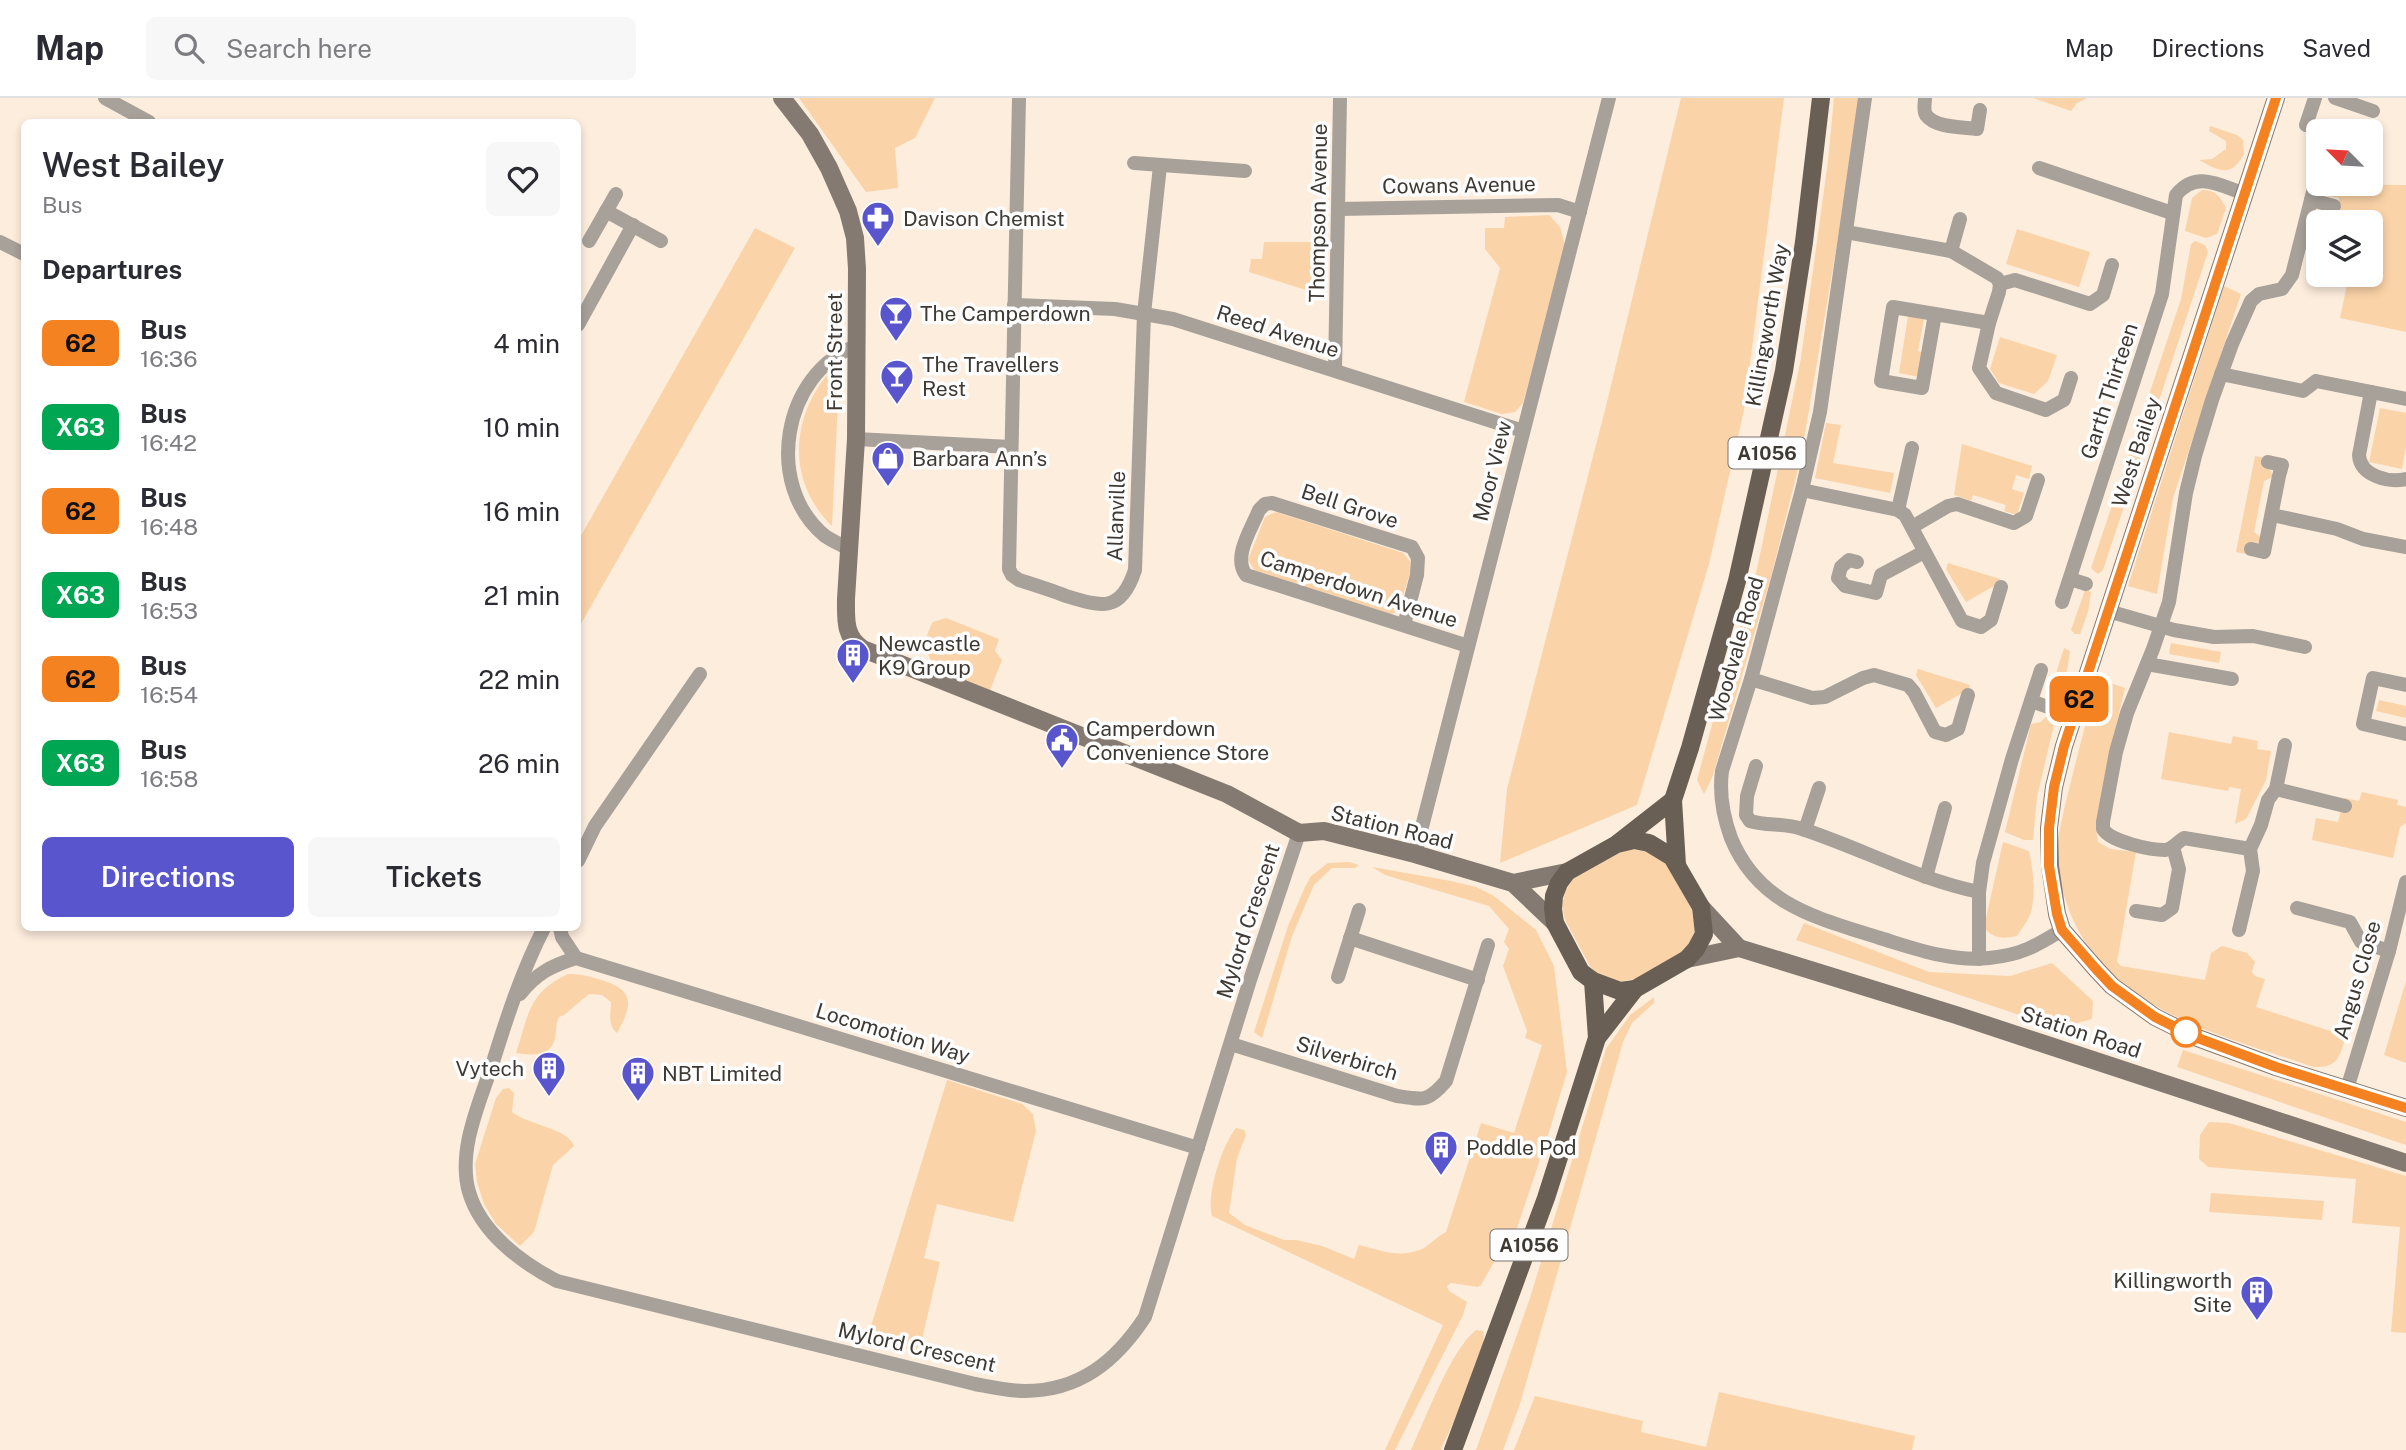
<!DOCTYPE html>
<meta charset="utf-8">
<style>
:root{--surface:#fff;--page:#f7f7f7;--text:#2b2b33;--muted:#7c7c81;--line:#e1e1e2;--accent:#5955cd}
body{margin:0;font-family:"Public Sans",sans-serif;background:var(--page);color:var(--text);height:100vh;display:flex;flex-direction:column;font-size:26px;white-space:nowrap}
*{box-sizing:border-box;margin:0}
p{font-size:23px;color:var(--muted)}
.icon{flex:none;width:38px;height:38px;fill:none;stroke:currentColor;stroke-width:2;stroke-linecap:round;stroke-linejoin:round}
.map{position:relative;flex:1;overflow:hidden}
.sheet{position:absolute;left:21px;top:21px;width:560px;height:812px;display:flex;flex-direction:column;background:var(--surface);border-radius:10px;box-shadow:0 4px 10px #0003}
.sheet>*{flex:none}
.badge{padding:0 14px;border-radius:10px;font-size:24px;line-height:46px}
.needle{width:46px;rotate:294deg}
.buttons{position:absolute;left:2306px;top:21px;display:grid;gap:14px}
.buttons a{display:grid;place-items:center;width:77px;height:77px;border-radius:10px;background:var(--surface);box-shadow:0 4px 10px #0003;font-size:35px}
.map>.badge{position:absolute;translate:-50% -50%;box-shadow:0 0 0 4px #fff}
h2{padding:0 21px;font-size:26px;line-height:63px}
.round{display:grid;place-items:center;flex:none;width:74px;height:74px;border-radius:10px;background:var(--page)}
.overview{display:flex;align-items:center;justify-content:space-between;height:119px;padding:0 21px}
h1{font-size:33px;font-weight:600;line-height:52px}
.cta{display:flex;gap:14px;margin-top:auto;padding:14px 21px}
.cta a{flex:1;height:80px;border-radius:10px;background:var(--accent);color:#fff;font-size:28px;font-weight:600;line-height:80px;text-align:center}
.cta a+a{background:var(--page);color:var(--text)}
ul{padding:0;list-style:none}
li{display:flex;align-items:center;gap:21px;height:84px;padding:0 21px}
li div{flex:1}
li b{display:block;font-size:26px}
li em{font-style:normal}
li .badge{min-width:77px;font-weight:700;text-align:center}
header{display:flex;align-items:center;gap:42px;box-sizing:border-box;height:98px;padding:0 35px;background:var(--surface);border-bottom:2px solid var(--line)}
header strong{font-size:33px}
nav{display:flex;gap:38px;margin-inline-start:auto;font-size:24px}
.search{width:490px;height:63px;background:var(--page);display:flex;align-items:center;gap:18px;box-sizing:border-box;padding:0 24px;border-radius:10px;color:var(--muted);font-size:26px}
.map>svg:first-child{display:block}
.green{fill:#fbd3a8}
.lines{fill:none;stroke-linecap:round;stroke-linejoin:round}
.street{stroke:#a7a19a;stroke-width:14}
.secondary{stroke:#847a71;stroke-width:18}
.primary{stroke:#6a5f54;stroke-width:18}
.line-casing{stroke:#fff;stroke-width:16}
.line{stroke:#f58220;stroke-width:10}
.stop-dot{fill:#fff;stroke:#f58220;stroke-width:3.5}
.labels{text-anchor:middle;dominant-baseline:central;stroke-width:7;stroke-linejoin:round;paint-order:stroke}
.shield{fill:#fdfdfd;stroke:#787470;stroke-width:2}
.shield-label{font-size:19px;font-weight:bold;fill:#3f3933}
.street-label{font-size:21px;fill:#3f3933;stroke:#fdfdfd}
.poi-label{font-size:21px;fill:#3f3933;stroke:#fdfdfd;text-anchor:start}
</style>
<header>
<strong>Map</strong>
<div class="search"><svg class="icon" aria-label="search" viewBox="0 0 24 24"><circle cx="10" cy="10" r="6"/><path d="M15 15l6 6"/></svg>Search here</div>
<nav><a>Map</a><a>Directions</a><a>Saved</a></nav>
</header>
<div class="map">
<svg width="2406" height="1352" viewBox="0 0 2406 1352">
<rect width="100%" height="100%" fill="#fdeddd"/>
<g class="green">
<path d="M799 0H935L915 40 895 50 898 90 866 94Z"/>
<path d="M1681 0H1784L1744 312 1709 466 1637 707 1500 765 1507 691 1605 312Z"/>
<path d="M1834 0H1859L1836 152 1801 359 1771 479 1712 680 1704 696 1697 682 1726 575 1757 471 1801 260 1828 63Z"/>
<path d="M2033 0H2087L2077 5 2071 13Z"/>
<path d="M2210 28 2237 37 2243 42 2244 56C2231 80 2219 73 2199 62L2212 61 2226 51V43L2209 33Z"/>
<path d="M2322 86 2406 87V234L2340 220 2349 177H2371V124H2351L2335 121 2339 100 2326 97 2321 92Z"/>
<path d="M2202 92C2216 92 2220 99 2226 110L2217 136 2206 140 2185 133 2192 100Z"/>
<path d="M1549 117 1560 129 1565 147 1523 305 1515 314 1502 316 1464 304 1500 170 1485 151V130H1504L1505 119Z"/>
<path d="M755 130 795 150 578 531V443Z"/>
<path d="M2017 131 2090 154 2079 189 2006 166Z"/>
<path d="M2195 143 2205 147 2208 154 2103 472 2098 476 2091 470 2181 201 2191 146Z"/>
<path d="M1264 144H1327L1326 173H1312V194L1249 174 1251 161H1262Z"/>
<path d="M2224 188 2241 196 2173 400 2157 496 2128 488Z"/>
<path d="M1908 218 1924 221 1918 253 1924 255 1919 279 1899 275Z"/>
<path d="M2000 239 2057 257 2048 283 2034 296 1999 285 1990 271Z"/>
<path d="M840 263 832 428C782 379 792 308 840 263Z"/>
<path d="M2380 310 2406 315V349L2402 371 2369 364Z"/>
<path d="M1826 325 1841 327 1833 365 1894 375 1890 395 1815 380Z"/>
<path d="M1962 346 2032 368 2029 381 2016 377 2012 391 2024 395 2017 417 2004 413 2006 407 1973 397 1971 403 1954 397Z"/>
<path d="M2255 358 2265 360 2273 379 2264 383 2254 434 2262 440 2256 447H2248L2246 456 2236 454Z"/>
<path d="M1276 414 1403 455 1410 463 1411 472 1398 514 1388 517 1255 473 1248 462 1265 419Z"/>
<path d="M1948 465 2000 481 1999 485 1966 504 1946 471Z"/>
<path d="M2085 492 2091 494 2088 514 2080 536H2075L2071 532Z"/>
<path d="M946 520 999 541 995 553 1002 562 990 592C958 579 907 569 933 524Z"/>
<path d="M2171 545 2221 554 2219 565 2169 556Z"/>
<path d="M2064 550 2070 553 2068 567 2037 699 2033 742H2024L2005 734 2031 626 2041 624 2052 612 2051 591Z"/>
<path d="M1918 571 1970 587 1969 591 1936 610 1916 577Z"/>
<path d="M2105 583 2125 590 2111 649 2096 731 2098 744 2110 751 2136 754 2117 864 2121 868 2205 882 2211 855 2222 848 2247 855 2255 864 2252 874 2255 878 2265 881 2256 909 2346 938C2339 959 2339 970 2313 969 2222 937 2104 912 2068 809 2062 793 2056 774 2057 757 2058 732 2065 708 2071 683 2078 654 2086 625 2094 595Z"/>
<path d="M2379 602 2406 608V620L2376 613Z"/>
<path d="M2169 634 2231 646 2233 638 2258 643 2257 651 2271 653 2266 682 2246 721 2235 726 2241 691 2229 689 2228 693 2161 681Z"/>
<path d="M2362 694 2398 702 2397 707 2406 709V725L2400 729 2393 760 2312 742 2316 720 2338 724 2344 700 2359 703Z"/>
<path d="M2003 744 2029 753C2033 771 2037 802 2029 819 2026 825 2021 832 2017 838 2004 841 1992 841 1984 829Z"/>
<path d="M1630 751 1651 754 1667 766 1692 812 1695 833 1687 852 1636 881 1616 884 1597 876 1590 868 1565 822 1562 806 1566 792 1573 781 1621 754Z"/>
<path d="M1349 764 1359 767 1355 770H1332L1314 787 1292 838 1262 940 1254 934 1288 828 1305 789 1311 778 1328 765Z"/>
<path d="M1372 769 1451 783 1476 789 1494 798 1536 832 1554 868 1567 974 1546 1044 1513 1142 1503 1148 1481 1187 1478 1189 1451 1185 1447 1188 1449 1193 1467 1204 1463 1217 1395 1352H1385L1443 1227 1212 1118C1206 1097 1222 1047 1236 1030L1244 1032 1246 1037 1237 1060 1229 1115 1245 1127 1284 1142H1296L1322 1148 1354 1161 1359 1147C1384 1153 1399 1161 1424 1150 1431 1146 1436 1139 1446 1134L1481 1025 1514 1035 1542 947 1525 940 1527 933 1503 868 1509 851 1504 844 1509 831 1489 808 1385 777Z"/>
<path d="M1804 825 1929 874 2010 878 2052 865 2093 903 2092 921 2058 930 1796 842Z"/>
<path d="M568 876C580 876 589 878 601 882 635 892 633 906 617 935 607 927 611 915 611 904L602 897 589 896 564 917 559 919C554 928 558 937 553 946 547 959 528 957 516 955 529 916 528 895 568 876Z"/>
<path d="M2406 883V965L2384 957Z"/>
<path d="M1654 899V905L1632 925 1623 944 1520 1306 1503 1352H1476L1530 1200 1606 951 1630 917Z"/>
<path d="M2183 952 2406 1024V1047L2177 969Z"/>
<path d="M947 982 1022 1006 1033 1016 1036 1033 1013 1124 937 1106 924 1160 940 1164 919 1254 867 1241Z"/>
<path d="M509 990 514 995 512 1014C528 1027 568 1030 574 1048L553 1067 534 1134 520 1148 496 1126 484 1106 477 1084 475 1066 496 1000 503 991Z"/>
<path d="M2209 1024 2229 1025 2406 1078V1235L2391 1234 2400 1129 2352 1125 2356 1081 2208 1069 2199 1061 2200 1037Z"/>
<path d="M2211 1095 2324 1103 2322 1122 2209 1114Z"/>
<path d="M1476 1232 1483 1233C1490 1250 1450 1331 1441 1352H1411C1426 1320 1450 1253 1476 1232Z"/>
<path d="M1719 1294 1915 1338 1912 1352H1514L1535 1298 1643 1323 1641 1334 1706 1349Z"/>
</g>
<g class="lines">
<g class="street">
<path d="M105 0 149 24"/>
<path d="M1019 0 1009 471 1012 477 1019 482C1035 487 1051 492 1066 498 1102 509 1121 515 1135 472L1144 216 1160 68"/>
<path d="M1865 0 1820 314 1802 392 1751 581 1722 673C1719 696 1723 718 1731 740 1759 808 1818 820 1880 840 1916 851 1951 864 1989 860 2021 857 2036 848 2062 832"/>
<path d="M1925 0C1925 6 1923 12 1926 17 1935 30 1963 29 1977 31L1980 12"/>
<path d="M2335 0 2373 13"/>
<path d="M2306 27 2315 0"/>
<path d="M1134 65 1245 73"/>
<path d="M2039 70 2172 115"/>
<path d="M2311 102 2334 108"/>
<path d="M1339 111 1558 107 1580 114"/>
<path d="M606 113 661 143"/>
<path d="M1846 134 1951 153 1997 180 2000 186 1999 194 1989 225 1979 270 1996 295 2046 312 2064 302 2071 280"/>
<path d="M589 143 616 96"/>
<path d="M0 144 24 156"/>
<path d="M1951 153 1960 121"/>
<path d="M2000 186 2015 182 2090 206 2103 197 2112 167"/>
<path d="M1014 207 1115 211 1173 221 1523 333"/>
<path d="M1935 216 1893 209 1881 283 1922 290 1935 216 1989 225"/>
<path d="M578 227 633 127"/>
<path d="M1335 273 1340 0"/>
<path d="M2221 276 2303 293 2316 283 2406 301"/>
<path d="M2371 294 2359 357C2360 378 2389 385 2406 381"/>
<path d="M856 341 1010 349"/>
<path d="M1802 392 1898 412 1905 417 1962 523 1981 529 1991 522 2001 489"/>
<path d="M1898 412 1912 350"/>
<path d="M2272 417 2337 431 2363 441 2406 449"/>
<path d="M1912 429 1948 408 1957 406 2014 425 2026 418 2038 382"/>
<path d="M849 451C842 447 832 443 825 438 763 387 783 275 856 248"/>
<path d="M2251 451 2264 454 2279 378 2282 367 2268 364"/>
<path d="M1857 464 1849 462 1841 469 1838 480 1845 488 1876 495 1881 477 1924 454"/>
<path d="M2070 481 2086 486"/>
<path d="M2062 504 2162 196 2176 97C2196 72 2219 87 2245 96"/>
<path d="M2108 513 2174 532 2214 539 2253 538 2305 549"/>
<path d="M1404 527 1417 477 1418 460 1412 449 1272 405 1265 406 1259 412C1252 430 1232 459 1246 477L1468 548"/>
<path d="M2147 566 2232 581"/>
<path d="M1751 581 1812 600 1825 599 1863 580 1874 577 1908 587 1914 594 1935 634 1946 637 1958 631 1968 597"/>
<path d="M2406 587 2373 580 2363 626 2406 636"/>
<path d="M2031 603 2048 609"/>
<path d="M1756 668 1747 698 1746 717 1750 723C1766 728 1783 725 1799 730 1859 749 1916 781 1979 794"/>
<path d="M2276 691 2345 708"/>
<path d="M1805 732 1819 690"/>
<path d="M2250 751 2184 740C2177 744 2173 751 2165 752 2151 752 2111 744 2103 731V724L2116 654 2127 615 2153 551 2169 504 2186 395 2195 358 2212 302 2232 246 2251 203 2259 196 2282 191 2292 177 2314 90"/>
<path d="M1415 756 1609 0"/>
<path d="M578 763 595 728 700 576"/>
<path d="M1926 779 1945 710"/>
<path d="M2297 810 2350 824 2361 844 2389 853"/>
<path d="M2136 813 2162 817 2172 810 2179 771 2173 749"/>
<path d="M544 830C522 873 507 919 493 964 480 1004 457 1052 469 1094 481 1135 522 1165 557 1183L975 1286C991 1289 1008 1293 1024 1293 1080 1293 1116 1263 1145 1219L1250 882 1299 735"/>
<path d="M560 830 562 839 576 860"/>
<path d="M2239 832 2253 773 2250 751 2261 727 2268 702 2276 691 2285 647"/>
<path d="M1350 840 1478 882"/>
<path d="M1979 861V794L1983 765 2012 661 2041 572"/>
<path d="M1338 879 1359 812"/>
<path d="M520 896C537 875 551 868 576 860L1198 1050"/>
<path d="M1231 946 1397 998C1424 1002 1428 1004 1446 983L1488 847"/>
<path d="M2347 991 2389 853 2406 784"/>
</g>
<g class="secondary">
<path d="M782 0 810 36 829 70 848 113 855 140 857 171 856 341 846 501C846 521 844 539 863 551L1227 696 1299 735 1324 733 1415 756 1513 785 1555 825"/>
<path d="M2276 0 2064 648 2054 689 2049 730 2050 768 2057 816 2062 832 2096 871 2112 888 2155 919 2195 939 2276 969 2406 1010"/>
<path d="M1513 785 1567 774"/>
<path d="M1701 809 1739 850 1956 917 2406 1065"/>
<path d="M1687 861 1739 850"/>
</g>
<g class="primary">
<path d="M1634 742 1649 745 1672 759 1701 809 1704 836 1696 851 1687 861 1635 891 1620 893 1593 883 1581 874 1555 825 1553 811 1554 798 1559 785 1567 774 1617 746Z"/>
<path d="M1618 745 1673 702"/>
<path d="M1677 767 1673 702 1690 650 1737 483 1784 273 1804 144 1821 0"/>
<path d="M1593 883 1597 940"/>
<path d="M1453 1352 1546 1100 1597 940 1635 891"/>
</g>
</g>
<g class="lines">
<defs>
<path id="line" d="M2276 0 2064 648 2054 689 2049 730V768L2057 816 2062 832 2096 871 2112 888 2155 919 2195 939 2276 969 2406 1010"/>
</defs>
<use href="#line" class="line-casing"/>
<use href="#line" class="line"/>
</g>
<defs>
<symbol id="pharmacy-pin" viewBox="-11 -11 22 30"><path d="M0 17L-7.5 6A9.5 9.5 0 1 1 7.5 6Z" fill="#5955cd" stroke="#fdfdfd"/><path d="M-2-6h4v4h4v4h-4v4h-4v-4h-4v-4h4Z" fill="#fff"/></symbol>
<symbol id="bar-pin" viewBox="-11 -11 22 30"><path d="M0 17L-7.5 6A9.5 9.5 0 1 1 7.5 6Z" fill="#5955cd" stroke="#fdfdfd"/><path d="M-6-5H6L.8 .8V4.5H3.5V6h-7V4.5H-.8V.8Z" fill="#fff"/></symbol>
<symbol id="shop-pin" viewBox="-11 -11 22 30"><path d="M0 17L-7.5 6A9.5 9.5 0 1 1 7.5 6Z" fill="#5955cd" stroke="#fdfdfd"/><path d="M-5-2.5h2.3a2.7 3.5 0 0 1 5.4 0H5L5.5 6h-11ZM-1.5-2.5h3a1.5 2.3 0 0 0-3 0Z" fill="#fff"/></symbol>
<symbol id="building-pin" viewBox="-11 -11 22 30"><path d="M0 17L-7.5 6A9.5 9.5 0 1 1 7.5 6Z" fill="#5955cd" stroke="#fdfdfd"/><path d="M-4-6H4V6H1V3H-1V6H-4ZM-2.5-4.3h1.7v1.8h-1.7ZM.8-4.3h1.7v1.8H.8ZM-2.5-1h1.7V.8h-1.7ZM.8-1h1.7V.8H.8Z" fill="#fff"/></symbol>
<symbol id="civic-pin" viewBox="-11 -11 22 30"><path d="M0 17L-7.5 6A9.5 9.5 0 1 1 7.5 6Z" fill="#5955cd" stroke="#fdfdfd"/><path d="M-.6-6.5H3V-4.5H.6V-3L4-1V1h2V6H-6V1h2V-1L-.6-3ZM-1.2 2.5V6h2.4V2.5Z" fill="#fff"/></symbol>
</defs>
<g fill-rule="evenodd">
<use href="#pharmacy-pin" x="859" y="101" width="38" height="52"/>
<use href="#bar-pin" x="877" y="196" width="38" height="52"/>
<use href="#bar-pin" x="878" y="259" width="38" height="52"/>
<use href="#shop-pin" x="869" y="341" width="38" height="52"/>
<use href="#building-pin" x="834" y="538" width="38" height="52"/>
<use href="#civic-pin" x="1043" y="623" width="38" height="52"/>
<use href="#building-pin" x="530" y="951" width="38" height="52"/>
<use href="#building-pin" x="619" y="956" width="38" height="52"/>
<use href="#building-pin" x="1422" y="1030" width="38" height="52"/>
<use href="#building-pin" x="2238" y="1175" width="38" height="52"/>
</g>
<circle class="stop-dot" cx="2186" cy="934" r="14"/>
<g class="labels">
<g class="shield">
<rect x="1728.5" y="339.5" width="77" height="31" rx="5"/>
<rect x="1490.5" y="1131.5" width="77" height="31" rx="5"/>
</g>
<g class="shield-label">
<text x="1767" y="355">A1056</text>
<text x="1529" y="1147">A1056</text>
</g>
<g class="street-label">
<text transform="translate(1459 87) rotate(-1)">Cowans Avenue</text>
<text transform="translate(1318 115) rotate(-89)">Thompson Avenue</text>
<text transform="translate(1767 227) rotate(-80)">Killingworth Way</text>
<text transform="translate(1278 233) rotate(18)">Reed Avenue</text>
<text transform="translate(834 254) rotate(-90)">Front Street</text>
<text transform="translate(2109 293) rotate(-72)">Garth Thirteen</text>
<text transform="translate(2136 354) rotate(-72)">West Bailey</text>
<text transform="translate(1492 373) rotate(-76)">Moor View</text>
<text transform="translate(1350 408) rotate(18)">Bell Grove</text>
<text transform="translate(1116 418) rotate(-88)">Allanville</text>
<text transform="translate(1359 491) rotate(18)">Camperdown Avenue</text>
<text transform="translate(1736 551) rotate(-74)">Woodvale Road</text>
<text transform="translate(1392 729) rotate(14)">Station Road</text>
<text transform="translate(1248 823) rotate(-72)">Mylord Crescent</text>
<text transform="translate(2357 882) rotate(-74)">Angus Close</text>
<text transform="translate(2081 934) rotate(18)">Station Road</text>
<text transform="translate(893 935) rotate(17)">Locomotion Way</text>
<text transform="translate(1347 960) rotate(17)">Silverbirch</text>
<text transform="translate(917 1249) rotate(13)">Mylord Crescent</text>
</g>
<g class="poi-label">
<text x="903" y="120">Davison Chemist</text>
<text x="920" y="215">The Camperdown</text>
<text x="922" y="266">The Travellers<tspan x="922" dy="24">Rest</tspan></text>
<text x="912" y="360">Barbara Ann’s</text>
<text x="878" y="545">Newcastle<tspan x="878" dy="24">K9 Group</tspan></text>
<text x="1086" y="630">Camperdown<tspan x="1086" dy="24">Convenience Store</tspan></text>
<text x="524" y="970" text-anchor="end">Vytech</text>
<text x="662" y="975">NBT Limited</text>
<text x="1466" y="1049">Poddle Pod</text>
<text x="2232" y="1182" text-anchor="end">Killingworth<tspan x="2232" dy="24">Site</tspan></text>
</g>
</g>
</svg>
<div class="buttons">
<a><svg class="needle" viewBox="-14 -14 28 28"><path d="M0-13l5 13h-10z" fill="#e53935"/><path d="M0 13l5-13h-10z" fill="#7c7c81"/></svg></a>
<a><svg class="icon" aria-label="layers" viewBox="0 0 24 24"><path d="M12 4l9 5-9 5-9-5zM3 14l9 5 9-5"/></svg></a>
</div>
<b class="badge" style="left:2079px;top:601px;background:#f58220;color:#111">62</b>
<section class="sheet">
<div class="overview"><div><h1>West Bailey</h1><p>Bus</p></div><a class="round"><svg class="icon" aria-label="heart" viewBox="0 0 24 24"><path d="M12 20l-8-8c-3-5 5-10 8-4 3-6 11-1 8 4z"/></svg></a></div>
<h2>Departures</h2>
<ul>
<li><span class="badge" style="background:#f58220;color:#111">62</span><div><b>Bus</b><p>16:36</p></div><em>4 min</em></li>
<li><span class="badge" style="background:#00a651;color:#fff">X63</span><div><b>Bus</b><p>16:42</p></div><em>10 min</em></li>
<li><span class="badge" style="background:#f58220;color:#111">62</span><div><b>Bus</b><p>16:48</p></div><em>16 min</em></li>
<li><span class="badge" style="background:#00a651;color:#fff">X63</span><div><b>Bus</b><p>16:53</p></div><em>21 min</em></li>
<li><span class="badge" style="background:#f58220;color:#111">62</span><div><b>Bus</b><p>16:54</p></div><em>22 min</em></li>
<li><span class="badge" style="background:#00a651;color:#fff">X63</span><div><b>Bus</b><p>16:58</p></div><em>26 min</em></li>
</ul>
<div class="cta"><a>Directions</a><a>Tickets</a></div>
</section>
</div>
